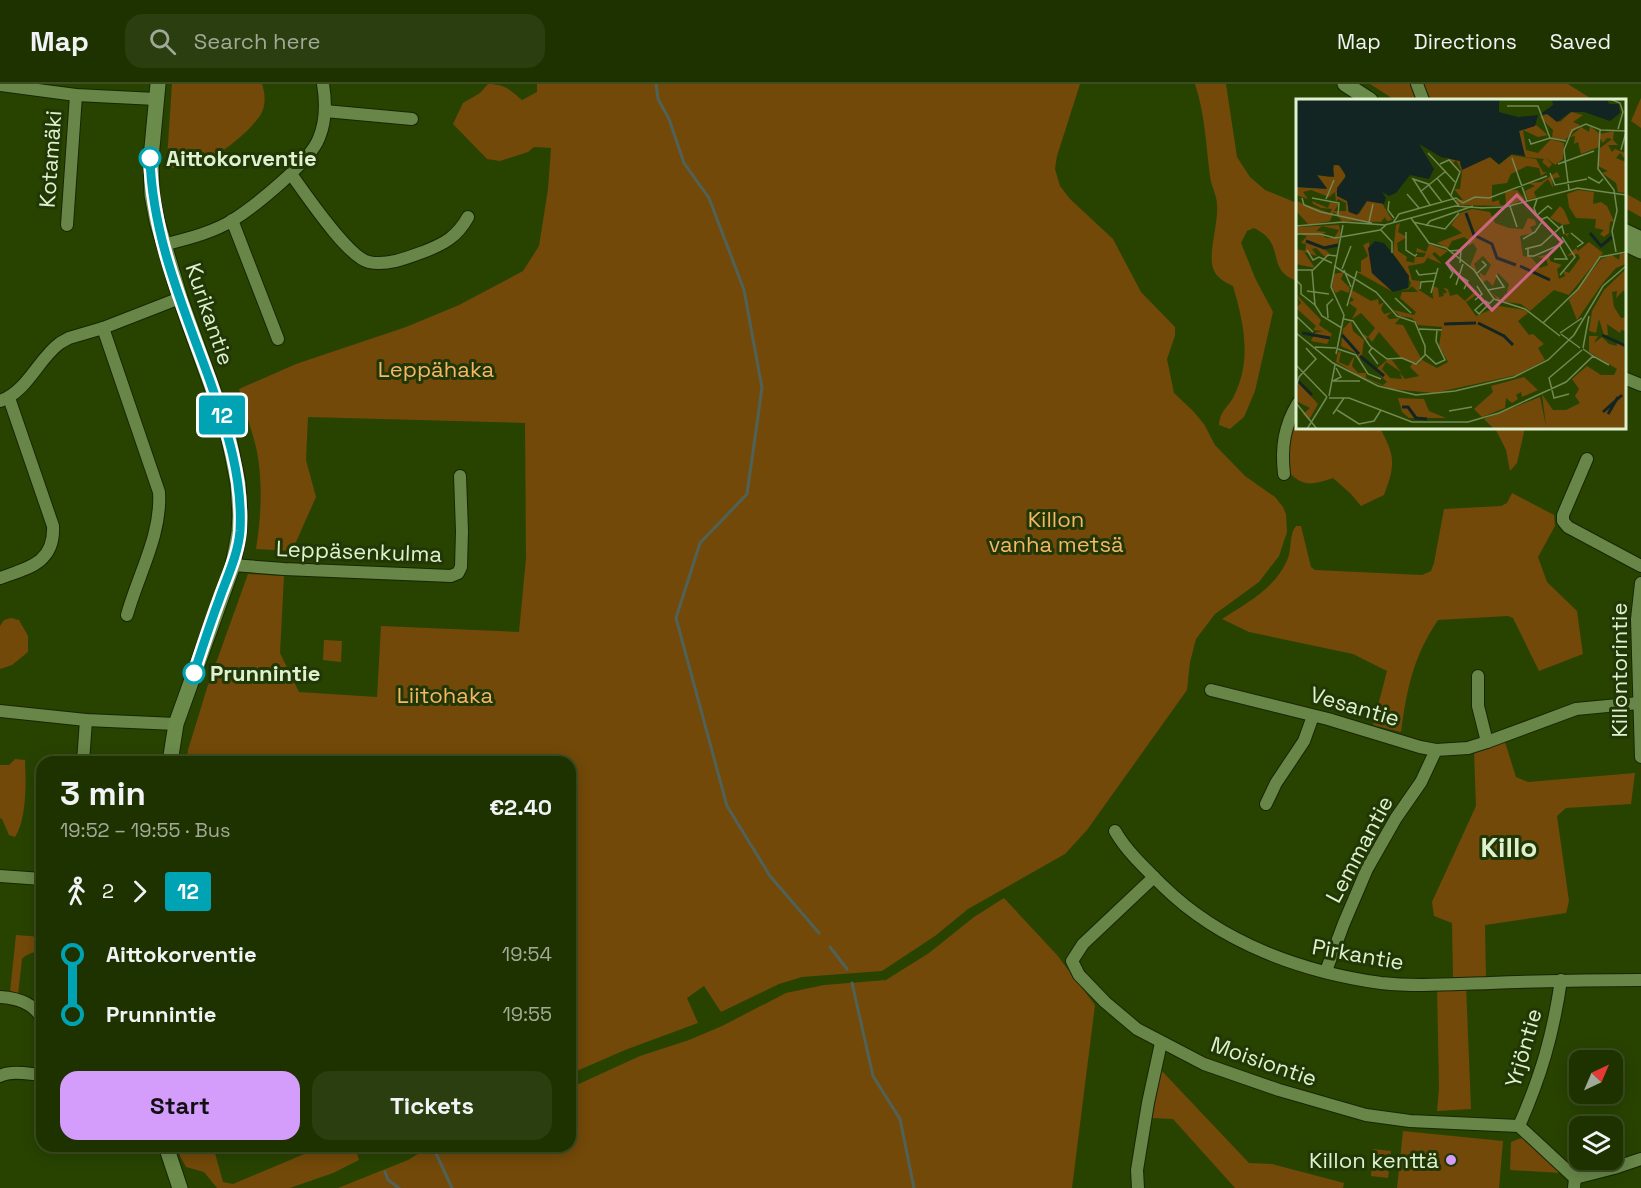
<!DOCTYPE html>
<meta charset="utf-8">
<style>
:root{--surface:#1e3200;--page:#2b3e0f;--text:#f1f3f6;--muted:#a1aa99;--line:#3c4d22;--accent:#d49cfb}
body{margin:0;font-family:"Space Grotesk",sans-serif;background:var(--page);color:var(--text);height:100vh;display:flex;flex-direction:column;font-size:22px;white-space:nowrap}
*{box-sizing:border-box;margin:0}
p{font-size:20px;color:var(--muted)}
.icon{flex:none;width:33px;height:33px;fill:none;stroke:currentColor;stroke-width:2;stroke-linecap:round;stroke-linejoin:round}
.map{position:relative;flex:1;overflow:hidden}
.panel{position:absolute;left:36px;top:672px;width:540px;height:396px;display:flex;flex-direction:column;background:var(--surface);border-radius:18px;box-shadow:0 3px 15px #0003,0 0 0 2px var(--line)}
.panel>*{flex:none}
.badge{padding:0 12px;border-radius:4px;font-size:21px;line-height:39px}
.needle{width:39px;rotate:44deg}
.tools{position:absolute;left:1569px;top:966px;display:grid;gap:12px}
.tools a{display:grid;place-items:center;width:54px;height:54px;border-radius:12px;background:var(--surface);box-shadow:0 3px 15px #0003,0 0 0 2px var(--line);font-size:30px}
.map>.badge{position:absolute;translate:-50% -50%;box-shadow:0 0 0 3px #fff}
.legs{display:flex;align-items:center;gap:9px;height:66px;padding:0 24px;font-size:20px}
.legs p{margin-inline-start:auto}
.head{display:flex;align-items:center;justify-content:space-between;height:102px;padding:0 24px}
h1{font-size:33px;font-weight:700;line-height:45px}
.cta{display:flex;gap:12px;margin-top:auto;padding:12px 24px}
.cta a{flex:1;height:69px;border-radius:18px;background:var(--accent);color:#111;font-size:24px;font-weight:700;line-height:69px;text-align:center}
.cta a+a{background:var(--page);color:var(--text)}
ul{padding:0 24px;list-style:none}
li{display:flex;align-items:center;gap:21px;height:60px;font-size:22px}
li i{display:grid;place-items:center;width:9px;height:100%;margin:0 8px;background:currentColor}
li i::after{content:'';width:15px;height:15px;margin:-8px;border:4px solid;border-radius:50%;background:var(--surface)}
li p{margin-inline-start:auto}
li:first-child i{background:linear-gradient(#0000 50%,currentColor 0)}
li:last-child i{background:linear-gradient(currentColor 50%,#0000 0)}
header{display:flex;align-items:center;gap:36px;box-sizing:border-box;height:84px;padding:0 30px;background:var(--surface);border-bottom:2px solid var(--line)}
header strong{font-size:28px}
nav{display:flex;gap:33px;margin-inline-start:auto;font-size:21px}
.search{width:420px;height:54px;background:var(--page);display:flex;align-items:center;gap:15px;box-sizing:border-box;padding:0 21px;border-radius:18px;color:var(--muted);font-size:22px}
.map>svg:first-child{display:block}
.green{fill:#724909}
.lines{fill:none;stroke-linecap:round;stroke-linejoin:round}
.stream{stroke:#506257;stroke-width:3}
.minor-casing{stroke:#172606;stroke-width:14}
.major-casing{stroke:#172606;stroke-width:17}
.minor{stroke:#678648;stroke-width:12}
.major{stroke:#6b8b4b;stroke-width:15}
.line-1-casing{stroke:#fff;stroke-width:14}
.line-1{stroke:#00a3b4;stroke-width:9}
.stop-1-dot{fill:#fff;stroke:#00a3b4;stroke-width:3}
.poi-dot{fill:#d49cfb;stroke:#223706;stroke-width:2}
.labels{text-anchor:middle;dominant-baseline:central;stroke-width:6;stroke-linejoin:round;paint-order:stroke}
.stop-label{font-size:22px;font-weight:bold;fill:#dff1cf;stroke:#223706;text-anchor:start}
.street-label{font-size:22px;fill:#dff1cf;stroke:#223706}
.park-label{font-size:22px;fill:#f7b666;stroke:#223706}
.poi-label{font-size:22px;fill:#dff1cf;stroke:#223706;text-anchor:end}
.district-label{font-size:28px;font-weight:bold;fill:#dff1cf;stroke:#223706}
.inset-river{fill:none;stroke:#122523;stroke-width:3}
.inset-road{fill:none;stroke:#718953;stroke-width:1.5}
.view{fill:#cc6484;fill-opacity:0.15;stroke:#cc6484;stroke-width:3}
.inset-edge{fill:none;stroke:#dff1cf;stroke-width:3}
</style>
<header>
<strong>Map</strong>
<div class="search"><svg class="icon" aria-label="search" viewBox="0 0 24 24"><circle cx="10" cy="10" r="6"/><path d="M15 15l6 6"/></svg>Search here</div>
<nav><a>Map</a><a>Directions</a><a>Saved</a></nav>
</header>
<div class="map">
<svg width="1641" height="1104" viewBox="0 0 1641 1104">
<rect width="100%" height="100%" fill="#284300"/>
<g class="green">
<path d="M172 0H262C265 9 266 19 262 28 253 46 215 75 196 82 187 85 177 84 168 84L167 75Z"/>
<path d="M488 0C505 0 510 6 522 16L537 8V0H1080L1057 72 1055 85 1060 102 1070 115 1113 155 1141 208 1175 243V252L1167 275 1174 309 1193 327 1204 340 1215 361 1245 392 1275 413 1283 423 1286 430 1287 448 1279 472 1259 498 1215 530 1196 555 1190 578 1187 606 1087 746 1065 770 968 825 935 852 882 887 802 893 779 900 721 928 704 902 687 914 698 939 625 966 570 990V678H269L215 674 214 678H187L188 666 207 604 248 490 284 492 280 569 299 608 377 613 381 542 519 548 526 474 525 339 308 333 306 376 316 413 292 467 256 465C261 434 263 399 257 368 253 348 244 326 239 305L296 280 406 243 459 221 523 187 539 162 548 105 551 64 534 63 528 68 500 77 487 75 453 40 463 19 480 9Z"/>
<path d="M1195 0H1226L1237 73 1250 93 1265 106 1297 119V197C1269 187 1282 168 1266 152 1263 149 1258 146 1254 144L1247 147 1241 159 1256 196 1273 228 1255 307 1244 333 1230 345 1219 341C1220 326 1228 324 1234 312 1252 276 1244 240 1233 202 1225 198 1216 194 1213 184 1208 169 1219 138 1217 119 1216 110 1211 101 1210 92 1206 61 1205 30 1195 0Z"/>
<path d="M1370 0H1415L1420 16H1395Z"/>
<path d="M1423 0H1568L1590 14 1587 16H1431Z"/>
<path d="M1641 14V44L1631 37Z"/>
<path d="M1625 109 1641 118V133L1625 124Z"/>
<path d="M1297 323 1298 344H1380C1395 372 1396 380 1384 411L1361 422 1351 410 1333 394C1309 402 1303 403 1284 384L1285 363Z"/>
<path d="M1495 344H1525L1517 379 1510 387 1506 366Z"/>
<path d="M1512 409 1554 431 1555 442 1538 473 1547 498 1577 527 1583 570 1539 587 1513 534 1508 532 1438 536C1413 573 1407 605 1401 648L1373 641 1387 587 1353 570 1249 548 1222 535C1248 518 1276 504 1288 474 1292 464 1289 450 1296 442H1301L1311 483 1315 486 1422 491 1431 487 1434 479 1444 425 1501 422 1507 419Z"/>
<path d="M11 534 19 536 28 552V568L12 581 0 585V542L4 536Z"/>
<path d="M324 556 342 557 341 578 323 576Z"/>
<path d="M1505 658 1516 693 1528 698 1635 689 1631 720 1566 724 1557 732 1569 817 1566 829 1485 841 1486 894 1453 893 1452 839 1434 832 1432 818 1476 722 1474 667Z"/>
<path d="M15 675 25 676C26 698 27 735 15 753L9 751 2 735 0 734V681H9Z"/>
<path d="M1004 814 1057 871 1095 921 1072 1104H338L408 1076 431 1062H570V1004L640 972 689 956 722 942 786 909 824 901 886 896 929 869 974 833Z"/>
<path d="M16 851 42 853V870C36 866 27 870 22 875L18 910 10 908Z"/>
<path d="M1437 901H1466L1471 1025 1437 1027 1439 1004Z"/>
<path d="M1161 986 1249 1079 1272 1080 1344 1099 1343 1104H1235L1173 1035 1151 1034Z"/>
<path d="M1403 1047 1503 1057 1499 1104H1397Z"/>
<path d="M1524 1053 1561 1089 1510 1086 1511 1058Z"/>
<path d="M178 1062H213L223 1098 233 1100 323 1062H355L359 1076 333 1089 290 1104H217L204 1088 186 1083 180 1072Z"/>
<path d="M1373 1065 1391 1067 1388 1094 1371 1092Z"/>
</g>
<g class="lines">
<g class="stream">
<path d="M656 0 658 15 669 35 684 79 709 114 744 206 762 304 747 410 700 459 676 534 727 722 770 792 819 849"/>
<path d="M830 863 847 885"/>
<path d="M852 899 873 992 900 1035 914 1104"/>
<path d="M433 1063 452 1104"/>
<path d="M385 1088 388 1096 399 1104"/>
</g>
<defs>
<g id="minor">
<path d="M1417 0 1423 16"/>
<path d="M0 1 76 11 156 15"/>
<path d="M325 27 412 35"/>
<path d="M291 90C305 109 348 174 369 178 386 182 407 174 423 168 444 160 457 153 468 133"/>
<path d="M232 136 278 255"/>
<path d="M67 141 76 11"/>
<path d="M163 161C186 155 212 149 233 136 255 122 310 78 319 54 326 37 326 18 323 0"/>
<path d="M103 244 159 408C162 450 138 491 127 531"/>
<path d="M1624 294 1641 301"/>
<path d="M0 317C27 308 38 275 60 259L69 254 103 244 180 214"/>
<path d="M1587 375 1563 431V437L1568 443 1641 482"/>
<path d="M1284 390C1281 364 1284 342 1298 319"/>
<path d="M233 481 284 485 451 492 458 489 461 483 462 447 460 392"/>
<path d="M0 494C28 484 55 479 53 442L9 314"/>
<path d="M1641 499 1637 535 1641 673"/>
<path d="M1478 592V622L1487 658"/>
<path d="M1211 606 1328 635 1420 663 1436 666 1468 664 1487 658 1576 625 1639 619"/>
<path d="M0 627 86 636 176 640"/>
<path d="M83 678 86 636"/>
<path d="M1266 720 1276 699 1304 657 1313 632"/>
<path d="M1115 747C1127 768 1146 785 1163 802 1221 859 1302 888 1381 899 1417 903 1454 900 1490 899 1541 897 1591 896 1641 896"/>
<path d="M0 792 42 795"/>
<path d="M1154 793 1083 860 1072 877 1079 891 1105 918 1137 945 1204 980 1279 1006 1366 1031 1410 1037 1519 1042 1575 1094"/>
<path d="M1326 887 1344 839 1367 785 1396 734 1421 698 1436 666"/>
<path d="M0 913C17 914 34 919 42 935"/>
<path d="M0 992C11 986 29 990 42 991"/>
<path d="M1519 1042C1541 992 1553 951 1561 896"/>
<path d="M1138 1104 1137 1086 1148 1019 1161 959"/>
<path d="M1574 1104 1575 1094 1614 1084 1641 1075"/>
</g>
<g id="major">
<path d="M158 0 151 74 152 111 157 137 180 214 227 345 238 399 240 431 239 449 233 481 176 640 170 678"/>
<path d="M1345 0 1370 16"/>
<path d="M1624 147 1641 155"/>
<path d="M1624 159 1641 167"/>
<path d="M166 1062 180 1104"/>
</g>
</defs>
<use href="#minor" class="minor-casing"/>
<use href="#major" class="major-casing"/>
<use href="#minor" class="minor"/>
<use href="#major" class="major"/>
</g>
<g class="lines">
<defs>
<path id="line-1" d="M150 74C152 152 184 225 210 297 227 346 243 394 240 447 238 471 227 493 219 516 210 540 202 565 194 589"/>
</defs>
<use href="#line-1" class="line-1-casing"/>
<use href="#line-1" class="line-1"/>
</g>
<g class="stop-1-dot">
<circle cx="150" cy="74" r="10"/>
<circle cx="194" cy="589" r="10"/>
</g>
<circle class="poi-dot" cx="1451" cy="1076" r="6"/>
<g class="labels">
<g class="stop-label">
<text x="166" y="74">Aittokorventie</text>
<text x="210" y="589">Prunnintie</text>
</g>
<g class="street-label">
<text transform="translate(50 75) rotate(-86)">Kotamäki</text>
<text transform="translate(210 230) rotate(71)">Kurikantie</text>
<text transform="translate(359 467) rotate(2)">Leppäsenkulma</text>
<text transform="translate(1619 586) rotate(-90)">Killontorintie</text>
<text transform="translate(1355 622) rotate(16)">Vesantie</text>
<text transform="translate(1359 765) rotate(-62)">Lemmantie</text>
<text transform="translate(1358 870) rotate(10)">Pirkantie</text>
<text transform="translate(1523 964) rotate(-74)">Yrjöntie</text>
<text transform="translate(1264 977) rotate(19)">Moisiontie</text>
</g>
<g class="park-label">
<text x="436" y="285">Leppähaka</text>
<text x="1056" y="435">Killon<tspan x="1056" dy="25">vanha metsä</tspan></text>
<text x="445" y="611">Liitohaka</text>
</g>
<g class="poi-label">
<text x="1439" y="1076">Killon kenttä</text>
</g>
<g class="district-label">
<text x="1509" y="763">Killo</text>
</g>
</g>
<g transform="translate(1296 15)">
<rect width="330" height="330" fill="#284300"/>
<path d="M275 13 287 16 277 23 284 26 269 41 256 39 257 31 244 18 251 15 264 23ZM240 26 252 36 242 38 227 31 230 51 242 54 255 40 268 44 267 60 259 66 249 58 256 65 253 69 246 63 248 60 230 58 227 52 223 32ZM294 27 304 35 318 32 317 41 322 46H312L316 53 319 50 329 54 328 59 324 54 320 59 330 63V94L322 93 320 84 306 74 312 72 302 67 304 49 316 40 311 39 307 44 304 39 303 48 285 55 282 43 278 45 279 37 274 38 285 28 293 33ZM215 56 240 60 247 73H251L245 77 243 69 231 67 215 75 211 84 196 86V103L203 101 204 106H210L209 92 221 91 229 100 211 107 163 106 159 101H167L158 90H164L166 73 160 61 157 64 150 59 164 62V67L170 68 194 58 203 66ZM39 65 49 70V82L40 93 52 102V112L63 115 71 102 86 104 96 121 91 122 89 118 85 123 46 122 38 113 34 122 13 126 0 112V102L34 114 36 110 25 109 17 105 16 102 32 109 34 103 43 105 38 112H50V104L42 100 40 103 39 93 33 98 15 91 7 93 12 100 0 96V88L31 89 21 76 34 78ZM261 73 264 78 256 80 257 89 252 80 238 93 240 98 253 94 232 101 229 92 239 87 232 84 245 83ZM282 91 298 93 297 105 305 103 311 107 318 122 314 123 313 134 308 138 304 135 308 131 299 129 300 120 280 119 273 108 271 95ZM264 107 268 111 274 125 267 126 254 119ZM176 110 194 113 199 124 213 129 227 130 232 119 239 121 240 126 234 128 237 134 224 137 227 157 235 158 244 169 252 166 250 160 241 158 253 155 254 162 266 166 261 170 263 180 269 177 267 171 273 174 284 159 282 155 271 157 280 149 269 135 274 134 271 137 282 152 293 143 307 154 273 196 258 191 234 212 225 205 203 202 196 194 206 201 209 194V200L213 185 202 174 197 187 191 181 186 184 183 173 189 177 195 166 187 157 178 165 181 173 174 167 181 150 177 144 172 147 174 142 168 138 156 142 152 149 141 144 166 134 155 126 164 114ZM104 124 102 133 111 138 101 144 102 152 111 158 110 162 118 164 119 158H128L130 154 120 153 121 149 130 153 133 145 152 152 144 158 139 153 136 155 146 165 132 159 134 155 128 164 112 167 116 181 124 182 123 191 137 200 136 187 142 189 143 198 148 197 146 191 148 195 151 193 147 189 152 190 154 197 161 195 169 202 180 191 182 195 170 203 180 217 203 207 229 211 232 214 222 222 233 236 237 235 248 245 242 249 249 261 221 276 138 294 95 290 63 277 40 263 42 253 45 252 43 263 52 267 59 256 56 267 62 274H70V279L87 286 91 283 66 259 63 261 62 255 45 247 47 230 55 222 57 232 68 241 66 256 79 271 91 261H96L105 273 90 263 86 270 94 279 106 280 104 274 109 280 123 277 114 268 116 265H122L125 262 117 264 105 259 83 233 76 243 72 238 69 241 68 235 72 238 79 229 65 214 56 220 61 210 53 204 58 201 54 197 56 191 75 202 82 200 83 206 88 203 85 210 88 215 96 213 91 217 93 220 104 219 99 225 107 226 126 261 141 269 152 263 143 247 146 228 122 226 116 219 104 217 97 211 118 216 120 213 104 199 106 193H122L116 187 113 190 103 191 113 189 115 184 97 155 100 126ZM43 126 45 136 38 139 43 131 26 127 20 132 30 133 26 136 30 139H43L42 145 26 148 34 155 29 158 20 149 16 150 21 157 8 153 19 169 0 165V150L9 152 10 145 5 144 11 137 2 135 0 128ZM73 143 76 174 97 193 61 173H65V162L72 157 67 146ZM324 155H330V165L320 169 306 185 281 221 273 201 305 160 316 156 323 161ZM330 170V197L328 191 320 199 321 192 316 193 318 208 325 219 330 218V232L325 231 324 234 311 225 312 236H308L303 220 300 234 293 232 296 212 308 191ZM48 173 45 180 54 189 53 194 45 191 40 194 36 190 38 175ZM0 195 25 221 23 226 36 235 31 245 15 242 19 234 27 232 17 231 20 227 0 209 5 204ZM293 237H302L298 244 306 238 313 245 321 247 320 241 328 248 330 330H198L188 320 244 298 250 327 246 295 257 311H270L284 304 279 297 283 290 276 280 291 267 305 276H318L321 270 293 253ZM228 278 242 291 226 298 225 293 220 296 222 300 216 304 210 299 209 309 186 318 178 310 197 293 195 287ZM2 283 22 305 13 321 7 315 14 309 0 302ZM102 299 128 300 133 312 150 319H113L106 313Z" fill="#724909"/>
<path d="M0 0H207L203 2V13L222 18 242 16 239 27 223 32 229 57 216 55 203 65 194 58 166 71 164 62 145 58 123 45 138 70 133 80 114 76 100 94 93 97 86 93 90 99 88 105 71 102 61 116 53 113 51 102 41 97V89L50 77 43 66H37L38 78 21 76 31 90 0 88ZM256 0H311L313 5H323L324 14 314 22 288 13H275L261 23 251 15 243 16 257 6ZM79 142 88 144 101 160 113 177 112 189 97 193 76 174 72 149Z" fill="#122523"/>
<path class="inset-river" d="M0 10 15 0M170 114 178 136 196 145 201 159 220 166M294 134 305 147 316 138M10 142 28 149 42 146M224 167 254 181M182 224 208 237 217 246M148 225 180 224M6 234 34 239M46 236 63 255M306 236 330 247M64 257 88 277M2 282 16 296M106 308H112L120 319 131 320M307 313 326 296M312 315 322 298"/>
<path class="inset-road" d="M314 0 324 4 327 13 322 30M211 7H242L254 39M304 31 302 70 318 91 321 112 316 132 320 153M233 40 235 45 254 39 270 42M325 51 330 33M132 54 159 83M216 59 231 102M144 65 153 61 164 73 155 96M262 65 298 52M254 74 259 86 291 80M292 78 303 84 307 80M141 79 163 107M281 89 330 96M273 91 268 51 276 31 290 25 305 31 330 32M124 93 150 72M111 95 123 109M6 99 8 106 25 113 76 124M16 99 43 104 42 116M30 100 38 81M241 100 238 109 241 117 265 142M93 102 92 111 98 119M134 106 117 80 132 85 146 103M214 107 221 128M184 109 209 108 282 89M240 117 252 107 256 110M115 119 133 144 150 149 178 171 198 200 229 210 264 237M244 121 251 118 263 129M73 123 77 105M117 123 149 130 163 114M97 124 103 115 160 99 167 104 179 98 193 99 251 77M0 127 47 123 89 126 159 107 187 109M130 127 134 122 177 107M85 131 96 143V154M110 133V151L119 157 121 155M275 134 287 144 281 148M0 135H24L39 139 84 131 90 126M227 140 239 133 246 123M229 150 245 146 266 127 268 135M232 150V157H238L263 146M11 151 17 161 23 158 36 164M153 152 165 151 164 164M258 160H271L263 145M150 164 157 174 154 179M38 167 80 193 101 217 119 223 129 247V256L120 265 106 259 91 260 74 247 57 222 48 220M46 170 55 147M0 171H17L32 156 41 157M16 171 19 206 26 217 46 229M48 171 55 188M120 171 123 176 141 174M180 175 190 166 186 162M264 176 279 158 266 138M164 177 172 182 168 190M0 181 5 186V195L19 206M160 186 167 165M124 190 125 183 138 182M192 191 208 188 200 176M11 192 33 195M135 194 142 169M99 199 115 214M179 201 186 195 181 187M193 204 189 202 179 211 183 215 198 200M51 207 61 172M0 217 17 233M32 219 31 206 37 200M247 224 282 190 304 158 330 153M123 230 146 231M0 234 37 264 82 287 120 296 159 292 218 278 252 261 278 236 307 187 330 167M264 234 286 219M265 235 284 249M19 248 40 249M76 249 73 253 82 265M287 249 293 217M42 250 60 256 72 275 85 280M40 255 48 216 35 188 47 126M129 255 140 265 149 261 140 242 141 231M297 257 313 266M0 266 31 298M40 269 45 278 37 282H64M0 288 3 278 20 260 10 249M273 295 258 299 253 279 286 251M33 297 39 266M33 299H53L116 323H172L203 314 270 283 297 257 287 250M0 304 21 330M41 311 63 325 78 322 85 311M153 312 176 308M37 315 48 299M11 330 31 298"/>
<path class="view" d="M221 96 266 143 196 211 151 164Z"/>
<rect width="330" height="330" class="inset-edge"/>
</g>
</svg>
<div class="tools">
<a><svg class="needle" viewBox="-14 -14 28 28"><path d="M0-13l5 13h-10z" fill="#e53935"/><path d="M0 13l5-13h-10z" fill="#a1aa99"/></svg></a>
<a><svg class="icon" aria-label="layers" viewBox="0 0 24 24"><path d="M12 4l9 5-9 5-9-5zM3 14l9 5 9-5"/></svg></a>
</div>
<b class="badge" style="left:222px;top:331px;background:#00a3b4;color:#fff">12</b>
<section class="panel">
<div class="head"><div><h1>3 min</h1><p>19:52 – 19:55 · Bus</p></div><b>€2.40</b></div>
<div class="legs"><svg class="icon" aria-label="walk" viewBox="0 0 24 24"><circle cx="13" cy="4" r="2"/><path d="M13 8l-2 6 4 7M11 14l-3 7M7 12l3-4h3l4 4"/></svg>2<svg class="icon" aria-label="forward" viewBox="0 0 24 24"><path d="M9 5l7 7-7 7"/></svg><b class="badge" style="background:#00a3b4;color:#fff">12</b></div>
<ul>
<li><i style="color:#00a3b4"></i><b>Aittokorventie</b><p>19:54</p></li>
<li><i style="color:#00a3b4"></i><b>Prunnintie</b><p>19:55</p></li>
</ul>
<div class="cta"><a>Start</a><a>Tickets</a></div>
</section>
</div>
